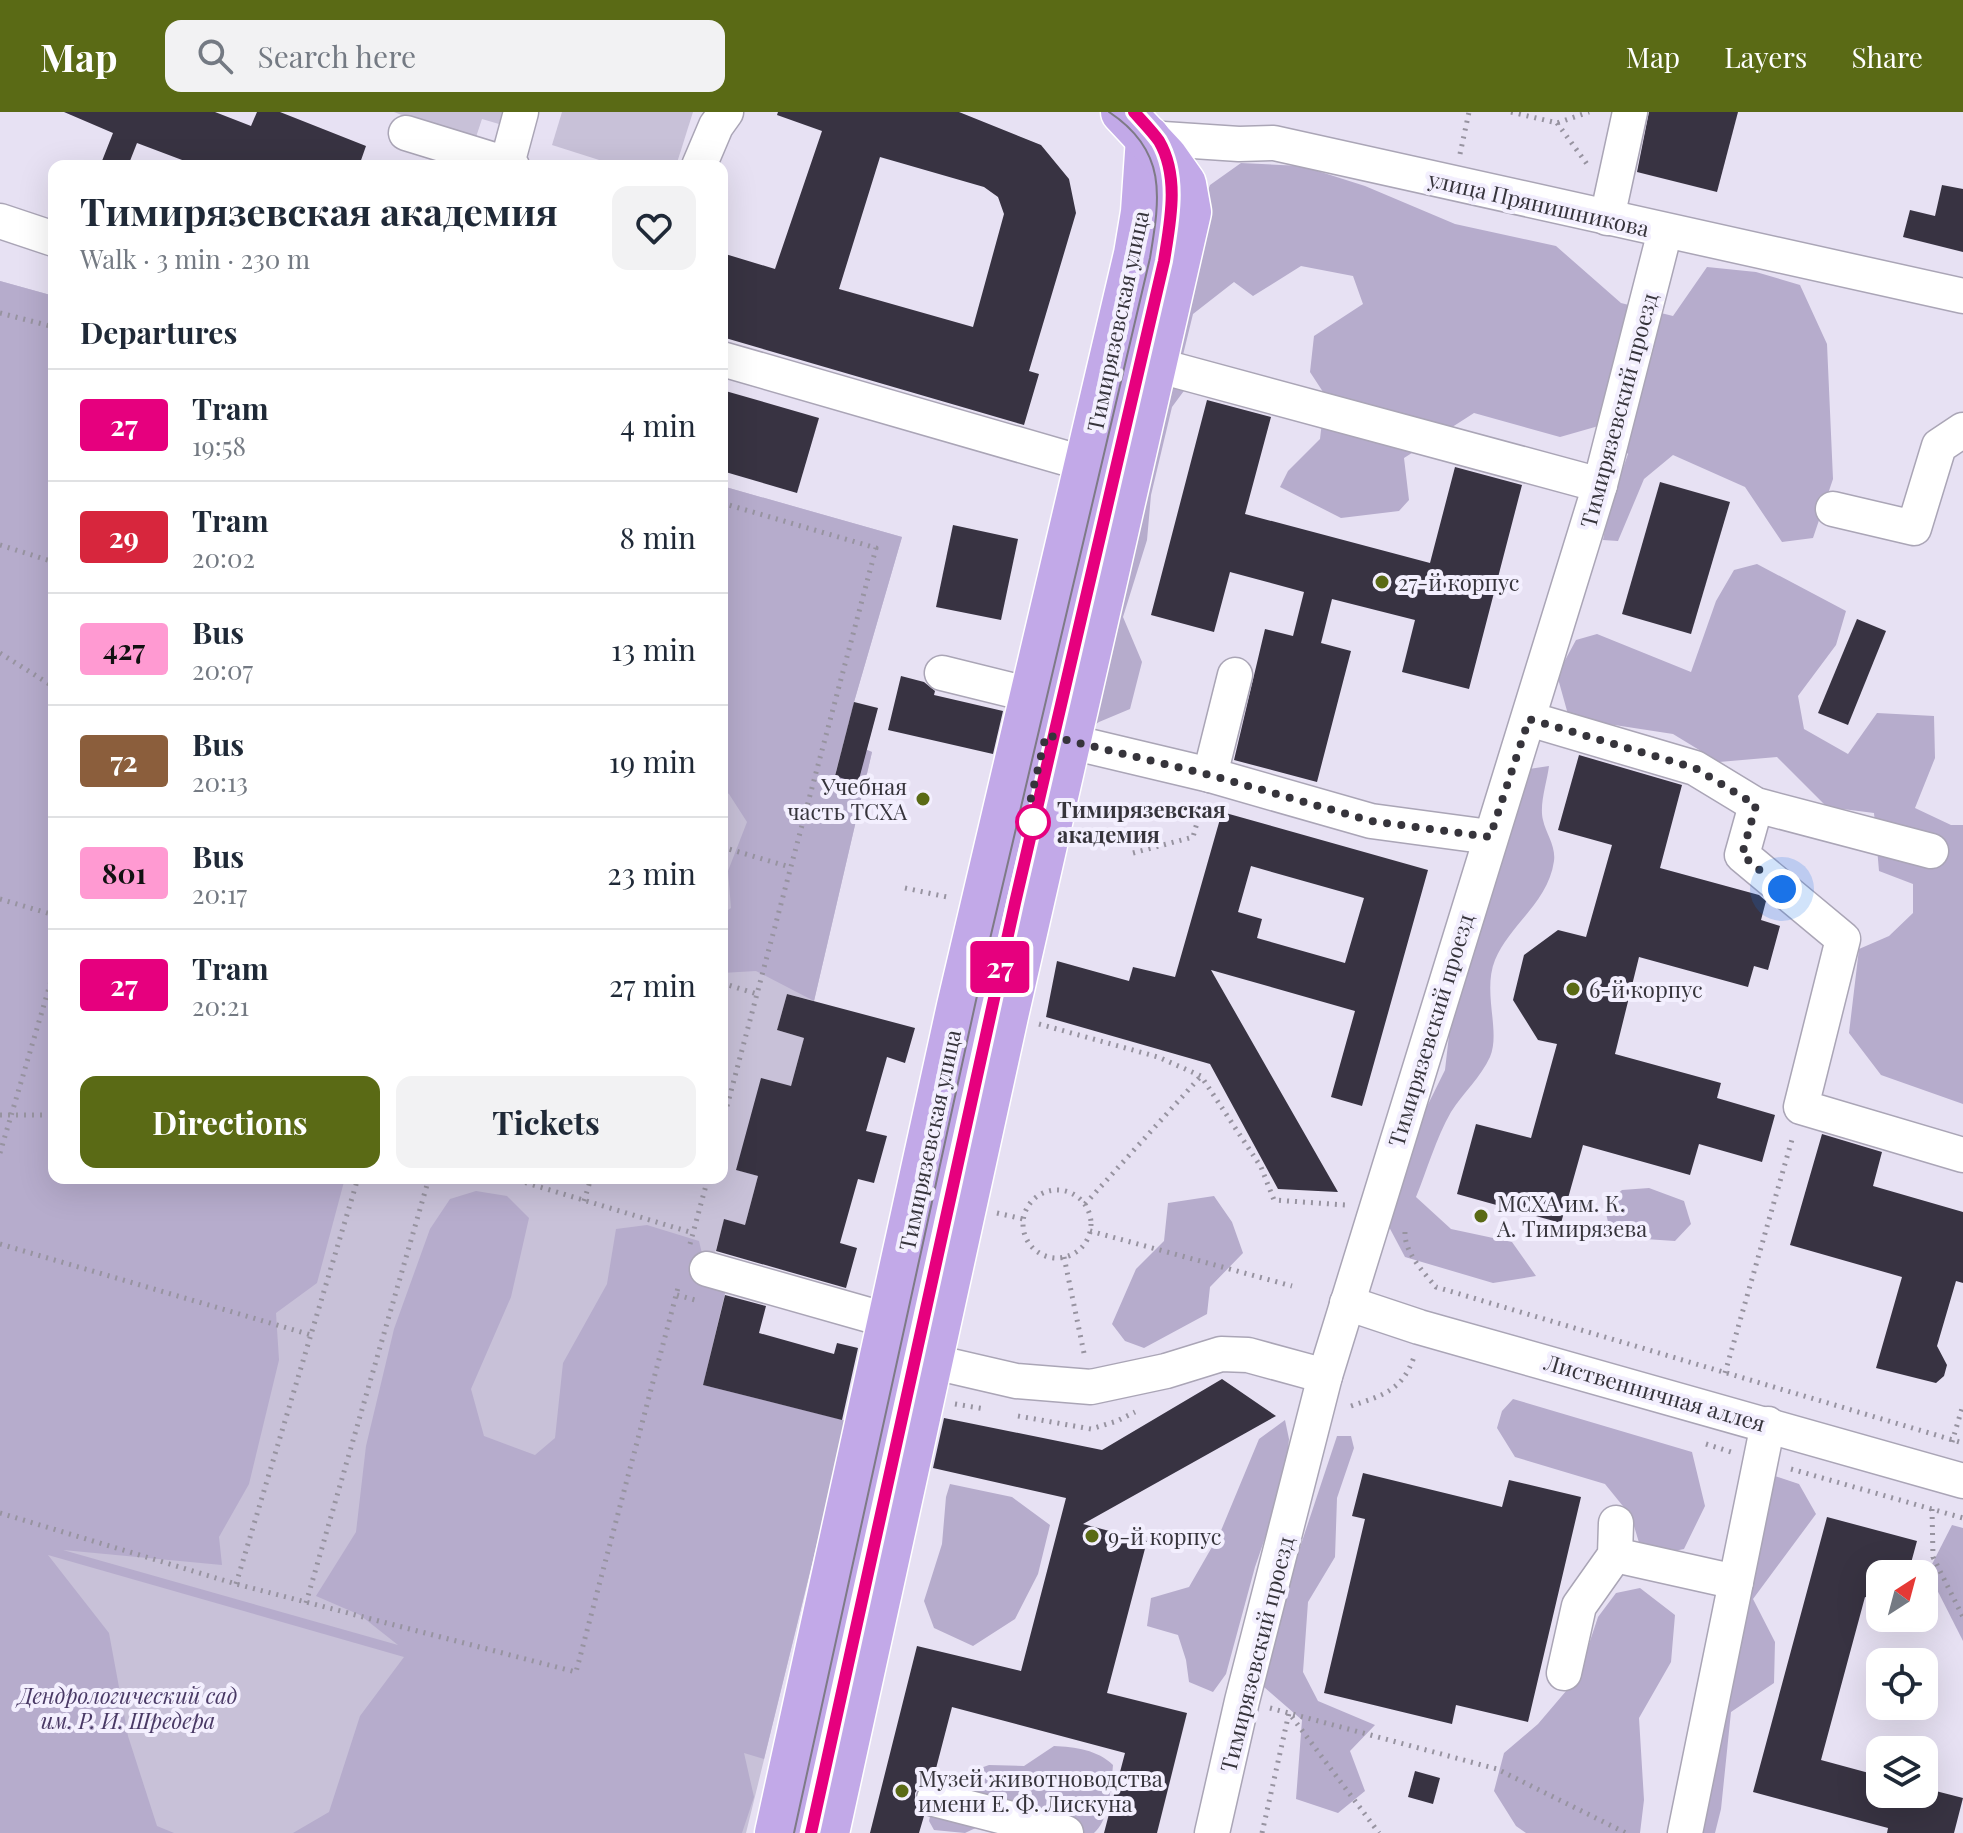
<!DOCTYPE html>
<meta charset="utf-8">
<style>
:root{--surface:#fff;--page:#f2f2f3;--text:#1f2937;--muted:#747a83;--line:#e0e1e3;--accent:#5a6a15}
body{margin:0;font-family:"Playfair Display",serif;background:var(--page);color:var(--text);height:100vh;display:flex;flex-direction:column;font-size:30px;white-space:nowrap}
*{box-sizing:border-box;margin:0}
p{font-size:26px;color:var(--muted)}
.icon{flex:none;width:44px;height:44px;fill:none;stroke:currentColor;stroke-width:2;stroke-linecap:round;stroke-linejoin:round}
.map{position:relative;flex:1;overflow:hidden}
.side{position:absolute;left:48px;top:48px;width:680px;height:1024px;display:flex;flex-direction:column;background:var(--surface);border-radius:16px;box-shadow:0 8px 32px #0002}
.side>*{flex:none}
.badge{padding:0 16px;border-radius:6px;font-size:28px;line-height:52px}
.needle{width:52px;rotate:36deg}
.tools{position:absolute;left:1866px;top:1448px;display:grid;gap:16px}
.tools a{display:grid;place-items:center;width:72px;height:72px;border-radius:16px;background:var(--surface);box-shadow:0 8px 32px #0002;font-size:40px}
.you{position:absolute;width:40px;height:40px;margin:-20px;border:6px solid #fff;border-radius:50%;background:#1a73e8;box-shadow:0 0 0 12px #1a73e833}
.map>.badge{position:absolute;translate:-50% -50%;box-shadow:0 0 0 4px #fff}
h2{padding:0 32px;font-size:30px;line-height:72px}
.round{display:grid;place-items:center;flex:none;width:84px;height:84px;border-radius:16px;background:var(--page)}
.summary{display:flex;align-items:center;justify-content:space-between;height:136px;padding:0 32px}
h1{font-size:38px;font-weight:700;line-height:60px}
.button{display:flex;gap:16px;margin-top:auto;padding:16px 32px}
.button a{flex:1;height:92px;border-radius:16px;background:var(--accent);color:#fff;font-size:32px;font-weight:700;line-height:92px;text-align:center}
.button a+a{background:var(--page);color:var(--text)}
ul{padding:0;list-style:none}
li{display:flex;align-items:center;gap:24px;height:112px;padding:0 32px;border-top:2px solid var(--line)}
li div{flex:1}
li b{display:block;font-size:30px}
li em{font-style:normal}
li .badge{min-width:88px;font-weight:700;text-align:center}
header{display:flex;align-items:center;gap:48px;box-sizing:border-box;height:112px;padding:0 40px;background:var(--accent);color:#fff}
header strong{font-size:38px}
nav{display:flex;gap:44px;margin-inline-start:auto;font-size:28px}
.search{width:560px;height:72px;background:var(--page);display:flex;align-items:center;gap:20px;box-sizing:border-box;padding:0 28px;border-radius:16px;color:var(--muted);font-size:30px}
.map>svg:first-child{display:block}
.green{fill:#c8c1d8}
.forest{fill:#b6accc}
.building{fill:#383342;fill-rule:evenodd}
.lines{fill:none;stroke-linecap:round;stroke-linejoin:round}
.minor-casing{stroke:#aaa5b6;stroke-width:37}
.major-casing{stroke:#fff;stroke-width:47}
.path{stroke:#9793a0;stroke-width:5;stroke-dasharray:2 6;stroke-linecap:butt}
.minor{stroke:#fff;stroke-width:34}
.major{stroke:#c2a9e8;stroke-width:44}
.tram{stroke:#7e7a86;stroke-width:2}
.line-casing{stroke:#fff;stroke-width:18}
.line{stroke:#e6007e;stroke-width:12}
.walk{stroke:#36343b;stroke-width:8;stroke-dasharray:0 14.4}
.poi-dot{fill:#5a6a15;stroke:#f3effe;stroke-width:3}
.stop-dot{fill:#fff;stroke:#e6007e;stroke-width:4}
.labels{text-anchor:middle;dominant-baseline:central;stroke-width:8;stroke-linejoin:round;paint-order:stroke}
.street-label{font-size:22px;fill:#36343b;stroke:#f3effe}
.poi-label{font-size:22px;fill:#36343b;stroke:#f3effe;text-anchor:start}
.stop-label{font-size:22px;font-weight:bold;fill:#36343b;stroke:#f3effe;text-anchor:start}
.park-label{font-size:22px;font-style:italic;fill:#493965;stroke:#f3effe}
</style>
<header>
<strong>Map</strong>
<div class="search"><svg class="icon" aria-label="search" viewBox="0 0 24 24"><circle cx="10" cy="10" r="6"/><path d="M15 15l6 6"/></svg>Search here</div>
<nav><a>Map</a><a>Layers</a><a>Share</a></nav>
</header>
<div class="map">
<svg width="1963" height="1721" viewBox="0 0 1963 1721">
<rect width="100%" height="100%" fill="#e7e1f3"/>
<g class="green">
<path d="M394 0H502L499 12 482 7 474 31Z"/>
<path d="M562 0H693L676 54H618L552 33Z"/>
<path d="M0 169 54 184V1066H722V374L902 425 854 590 835 663 867 638 872 640 814 889 787 882 777 918 804 926 791 974 737 1058 758 1064 745 1113 724 1108 714 1145 726 1177 703 1273 847 1309 746 1721H0Z"/>
</g>
<g class="forest">
<path d="M1241 51 1302 54 1365 74 1455 112 1556 134 1621 191 1673 204 1707 155 1756 160 1800 173 1827 232 1833 367 1813 426 1782 430 1745 375 1673 343 1644 367 1618 429 1603 428 1609 395 1628 342 1602 313 1560 325 1474 301 1404 346 1409 388 1399 399 1341 406 1280 375 1288 359 1320 327 1325 283 1310 260 1314 224 1363 192 1353 164 1301 154 1253 184 1234 170 1193 202 1183 243 1189 272 1172 295 1151 383 1147 428 1123 505 1142 550 1130 597 1099 610 1084 620 1194 112 1210 73Z"/>
<path d="M0 169 54 184V1066H345L317 1171 276 1201 279 1248 249 1372 219 1425 222 1453 63 1438 398 1533 360 1503 316 1484 356 1420 366 1334 394 1217 430 1117 450 1087 476 1079 507 1084 529 1106 511 1185 471 1277 484 1324 535 1343 555 1326 563 1251 607 1172 616 1117 647 1113 699 1129 705 1154 726 1177 703 1273 847 1309 764 1647 744 1641 754 1685 742 1721H293L329 1700 360 1604 404 1545 48 1443 109 1521 128 1624 157 1714 174 1721H0Z"/>
<path d="M722 374 902 425 854 590 835 663 867 638 872 640 814 889 756 859 722 861V802L731 796 728 759 747 710 729 682 722 677 724 640Z"/>
<path d="M1757 452 1846 499 1836 533 1798 584 1804 617 1848 642 1877 601 1934 604 1935 646 1915 696 1951 713H1963V992L1881 963 1849 921 1859 837 1889 824 1913 801V772L1879 759 1874 701 1827 695 1777 645 1719 650 1673 622 1569 606 1557 563 1576 528 1597 522 1691 560 1716 489 1734 458Z"/>
<path d="M1549 654C1547 670 1539 693 1543 708 1546 722 1556 734 1554 749 1548 791 1510 812 1495 848 1482 880 1501 919 1490 945 1481 965 1463 981 1451 1000 1436 1026 1427 1058 1416 1085L1451 1117 1512 1130 1536 1164 1493 1171 1405 1145 1388 1113 1402 1045 1445 958 1454 880 1529 657Z"/>
<path d="M1649 1076 1684 1089 1691 1112 1675 1129 1630 1126 1609 1114 1604 1093 1622 1078Z"/>
<path d="M1214 1084 1232 1110 1243 1141 1210 1175 1207 1202 1144 1236 1125 1229 1112 1212 1136 1157 1164 1129 1168 1091Z"/>
<path d="M1513 1287 1692 1340 1705 1394 1684 1437 1659 1442 1640 1434 1631 1404 1605 1372 1515 1345 1497 1316 1502 1299Z"/>
<path d="M1285 1308 1289 1327 1285 1368 1255 1455 1226 1562 1213 1580 1189 1570 1186 1548 1178 1523 1147 1514 1151 1486 1189 1475 1220 1421 1259 1327Z"/>
<path d="M1337 1324H1351L1354 1336 1337 1386 1335 1445 1308 1490 1303 1560 1318 1589 1375 1613 1350 1639 1365 1679 1338 1701 1296 1687 1302 1608 1256 1568Z"/>
<path d="M1775 1364 1799 1372 1816 1402 1753 1487 1775 1530 1774 1571 1731 1600 1721 1697 1715 1721H1702L1762 1395Z"/>
<path d="M950 1372 1012 1385 1050 1413 1038 1462 1015 1507 973 1534 934 1516 924 1489 942 1432 946 1385Z"/>
<path d="M1952 1413 1963 1416V1529L1928 1460Z"/>
<path d="M1640 1476 1675 1503 1671 1550 1639 1606 1644 1688 1640 1721H1526L1516 1714 1494 1679 1504 1641 1538 1612 1578 1565 1598 1505 1616 1481Z"/>
<path d="M1054 1634C1075 1635 1098 1638 1113 1653 1111 1673 1110 1707 1094 1721H1006L982 1713 965 1721 934 1718 929 1709 934 1687 953 1666 989 1653 1024 1654Z"/>
</g>
<g class="building">
<path d="M64 0H215L251 14 257 0H280L366 34 359 54H198L137 31 128 54H100L113 21Z"/>
<path d="M778 0H959L1041 33 1069 67 1076 101 1029 259 1039 262 1024 313 722 225V141L775 157 822 19 777 3ZM880 45 984 75 998 85 1004 102 973 215 839 177Z"/>
<path d="M1649 0H1738L1717 80 1637 60Z"/>
<path d="M1942 73 1963 77V140L1903 125 1910 98 1935 104Z"/>
<path d="M722 278 819 306 797 381 722 359Z"/>
<path d="M1207 288 1271 305 1245 402 1430 451 1455 355 1522 373 1469 577 1402 560 1415 508 1332 487 1321 531 1351 539 1317 670 1234 648 1265 517 1293 524 1304 480 1230 460 1214 520 1151 503Z"/>
<path d="M1660 370 1730 390 1691 522 1622 502Z"/>
<path d="M953 413 1018 427 1001 508 936 495Z"/>
<path d="M1857 507 1886 519 1848 613 1818 601Z"/>
<path d="M901 564 924 570 935 579 934 583 1003 599 993 642 888 618Z"/>
<path d="M854 590 878 596 858 671 835 664Z"/>
<path d="M1579 643 1682 673 1660 756 1759 783 1766 789 1761 808 1780 814 1768 858 1754 854 1748 875 1639 845 1615 942 1721 971 1717 986 1775 1003 1762 1050 1699 1032 1690 1063 1583 1033 1561 1111 1457 1082 1476 1012 1531 1026 1557 932 1538 928 1513 888 1524 843 1558 818 1586 825 1612 733 1558 718Z"/>
<path d="M1222 700 1428 758 1362 994 1331 985 1355 899 1211 858 1338 1080 1278 1077 1210 952 1046 905 1057 849 1129 869 1133 855 1175 865ZM1251 754 1364 786 1345 851 1257 826 1262 807 1238 800Z"/>
<path d="M787 882 915 916 905 951 887 945 866 1019 887 1024 874 1071 858 1067 840 1131 857 1136 846 1176 716 1139 724 1107 745 1113 758 1064 736 1058 761 966 791 974 804 926 777 918Z"/>
<path d="M1822 1022 1882 1040 1873 1074 1963 1100V1171L1956 1169 1937 1234 1947 1253 1944 1264 1936 1271 1876 1256 1902 1165 1790 1133Z"/>
<path d="M725 1183 766 1194 759 1221 834 1242 837 1231 858 1236 842 1308 703 1273Z"/>
<path d="M1222 1267 1276 1304 1083 1412 1147 1429 1107 1581 1187 1601 1157 1721H1104L1125 1641 952 1595 933 1668 920 1673 915 1681V1693L924 1704 919 1721H870L917 1534 1021 1559 1066 1386 933 1356 944 1306 1102 1338Z"/>
<path d="M1363 1361 1502 1395 1509 1368 1581 1385 1528 1610 1456 1593 1452 1612 1324 1581 1365 1407 1352 1404Z"/>
<path d="M1827 1405 1917 1429 1908 1462H1880V1489L1865 1485 1821 1648 1880 1664V1682H1924V1676L1963 1686 1954 1721H1887L1888 1716 1753 1680Z"/>
<path d="M1415 1659 1440 1666 1433 1692 1408 1685Z"/>
</g>
<g class="lines">
<defs>
<g id="minor">
<path d="M406 21 507 52"/>
<path d="M512 54 507 52 521 0"/>
<path d="M699 54 716 14 726 0"/>
<path d="M1607 106 1630 0"/>
<path d="M0 109 54 127"/>
<path d="M1156 146C1166 95 1171 75 1148 26L1239 32 1274 31 1963 184"/>
<path d="M722 247 1086 352"/>
<path d="M1156 253 1600 373"/>
<path d="M1833 397 1914 416 1939 334 1963 318"/>
<path d="M942 561 1031 583"/>
<path d="M1529 607 1695 656 1756 693 1931 739"/>
<path d="M1046 624 1210 663 1371 709 1490 725"/>
<path d="M1210 663 1235 563"/>
<path d="M1756 693 1742 743 1843 827 1801 995 1963 1043"/>
<path d="M707 1157 890 1209"/>
<path d="M1347 1191 1419 1215 1963 1369"/>
<path d="M908 1244 1016 1269 1091 1275 1166 1259 1221 1242 1248 1243 1325 1264"/>
<path d="M1615 1443 1736 1470"/>
<path d="M1564 1561 1579 1494 1615 1443 1616 1411"/>
<path d="M934 1687 1066 1721"/>
<path d="M802 1721 990 864 1113 338"/>
<path d="M1212 1721 1242 1589 1325 1264 1600 373 1665 119"/>
<path d="M1685 1721 1768 1312"/>
</g>
<g id="major">
<path d="M777 1721 959 894 1136 142 1143 100 1148 26"/>
<path d="M827 1721 1006 904 1189 100 1184 72 1165 45 1123 0"/>
</g>
</defs>
<use href="#minor" class="minor-casing"/>
<use href="#major" class="major-casing"/>
<g class="path">
<path d="M1511 0 1557 11 1589 0"/>
<path d="M1557 11 1587 52"/>
<path d="M1460 42 1469 0"/>
<path d="M0 201 54 215"/>
<path d="M722 391 876 436 722 1013"/>
<path d="M0 433 54 450"/>
<path d="M0 541 54 575"/>
<path d="M722 735 790 755"/>
<path d="M1133 741 1193 725 1202 693"/>
<path d="M905 776 947 785"/>
<path d="M0 787 54 803"/>
<path d="M722 871 757 882"/>
<path d="M1039 912 1158 945 1201 964 1261 1055 1274 1088 1345 1093"/>
<path d="M0 1003H54"/>
<path d="M0 1041 54 859"/>
<path d="M510 1066 693 1121"/>
<circle cx="1057" cy="1112" r="34"/>
<path d="M584 1089 591 1066"/>
<path d="M1085 1092 1201 964"/>
<path d="M997 1101 1023 1107"/>
<path d="M1090 1119 1292 1174"/>
<path d="M1405 1120C1404 1140 1424 1161 1436 1175L1963 1331"/>
<path d="M0 1132 311 1223"/>
<path d="M690 1132 708 1066"/>
<path d="M1064 1145 1085 1246"/>
<path d="M677 1183 695 1188"/>
<path d="M1725 1261 1793 1024"/>
<path d="M955 1292 985 1297"/>
<path d="M1351 1294C1383 1283 1402 1279 1414 1245"/>
<path d="M1018 1304 1091 1317 1117 1309 1135 1300"/>
<path d="M1952 1330 1963 1293"/>
<path d="M1706 1332 1731 1340"/>
<path d="M1791 1357 1963 1406"/>
<path d="M1932 1397 1933 1445 1963 1505"/>
<path d="M0 1401 236 1472 576 1560 679 1172"/>
<path d="M236 1472 358 1066"/>
<path d="M306 1491 429 1066"/>
<path d="M1270 1596 1497 1657 1626 1721"/>
<path d="M1262 1721 1289 1601 1379 1721"/>
</g>
<use href="#minor" class="minor"/>
<use href="#major" class="major"/>
<g class="tram">
<path d="M794 1721 982 861 1150 146C1160 85 1168 39 1109 0"/>
<path d="M811 1721 1021 764 1164 149C1170 111 1181 65 1159 29 1152 19 1142 9 1134 0"/>
</g>
</g>
<g class="lines">
<defs>
<path id="line" d="M811 1721 1015 791 1164 149C1170 111 1180 65 1159 29 1152 19 1142 9 1134 0"/>
</defs>
<use href="#line" class="line-casing"/>
<use href="#line" class="line"/>
<path class="walk" d="M1033 710 1026 707 1046 623 1210 663 1371 709 1490 725 1529 607 1695 656 1756 693 1742 743 1782 777"/>
</g>
<g class="poi-dot">
<circle cx="1382" cy="470" r="8"/>
<circle cx="923" cy="687" r="8"/>
<circle cx="1573" cy="877" r="8"/>
<circle cx="1481" cy="1104" r="8"/>
<circle cx="1092" cy="1424" r="8"/>
<circle cx="902" cy="1679" r="8"/>
</g>
<circle class="stop-dot" cx="1033" cy="710" r="16"/>
<g class="labels">
<g class="street-label">
<text transform="translate(1539 91) rotate(13)">улица Прянишникова</text>
<text transform="translate(1117 209) rotate(-78)">Тимирязевская улица</text>
<text transform="translate(1618 298) rotate(-75)">Тимирязевский проезд</text>
<text transform="translate(1430 918) rotate(-73)">Тимирязевский проезд</text>
<text transform="translate(929 1028) rotate(-78)">Тимирязевская улица</text>
<text transform="translate(1655 1280) rotate(16)">Лиственничная аллея</text>
<text transform="translate(1256 1542) rotate(-76)">Тимирязевский проезд</text>
</g>
<g class="poi-label">
<text x="1398" y="470">27-й корпус</text>
<text x="907" y="674" text-anchor="end">Учебная<tspan x="907" dy="25">часть ТСХА</tspan></text>
<text x="1589" y="877">6-й корпус</text>
<text x="1497" y="1091">МСХА им. К.<tspan x="1497" dy="25">А. Тимирязева</tspan></text>
<text x="1108" y="1424">9-й корпус</text>
<text x="918" y="1666">Музей животноводства<tspan x="918" dy="25">имени Е. Ф. Лискуна</tspan></text>
</g>
<g class="stop-label">
<text x="1057" y="697">Тимирязевская<tspan x="1057" dy="25">академия</tspan></text>
</g>
<g class="park-label">
<text x="128" y="1583">Дендрологический сад<tspan x="128" dy="25">им. Р. И. Шредера</tspan></text>
</g>
</g>
</svg>
<div class="tools">
<a><svg class="needle" viewBox="-14 -14 28 28"><path d="M0-13l5 13h-10z" fill="#e53935"/><path d="M0 13l5-13h-10z" fill="#747a83"/></svg></a>
<a><svg class="icon" aria-label="locate" viewBox="0 0 24 24"><circle cx="12" cy="12" r="6"/><path d="M12 2v4M12 18v4M2 12h4M18 12h4"/></svg></a>
<a><svg class="icon" aria-label="layers" viewBox="0 0 24 24"><path d="M12 4l9 5-9 5-9-5zM3 14l9 5 9-5"/></svg></a>
</div>
<div class="you" style="left:1782px;top:777px"></div>
<b class="badge" style="left:1000px;top:855px;background:#e6007e;color:#fff">27</b>
<section class="side">
<div class="summary"><div><h1>Тимирязевская академия</h1><p>Walk · 3 min · 230 m</p></div><a class="round"><svg class="icon" aria-label="heart" viewBox="0 0 24 24"><path d="M12 20l-8-8c-3-5 5-10 8-4 3-6 11-1 8 4z"/></svg></a></div>
<h2>Departures</h2>
<ul>
<li><span class="badge" style="background:#e6007e;color:#fff">27</span><div><b>Tram</b><p>19:58</p></div><em>4 min</em></li>
<li><span class="badge" style="background:#d7263d;color:#fff">29</span><div><b>Tram</b><p>20:02</p></div><em>8 min</em></li>
<li><span class="badge" style="background:#ff9ad2;color:#111">427</span><div><b>Bus</b><p>20:07</p></div><em>13 min</em></li>
<li><span class="badge" style="background:#8b5e3c;color:#fff">72</span><div><b>Bus</b><p>20:13</p></div><em>19 min</em></li>
<li><span class="badge" style="background:#ff9ad2;color:#111">801</span><div><b>Bus</b><p>20:17</p></div><em>23 min</em></li>
<li><span class="badge" style="background:#e6007e;color:#fff">27</span><div><b>Tram</b><p>20:21</p></div><em>27 min</em></li>
</ul>
<div class="button"><a>Directions</a><a>Tickets</a></div>
</section>
</div>
